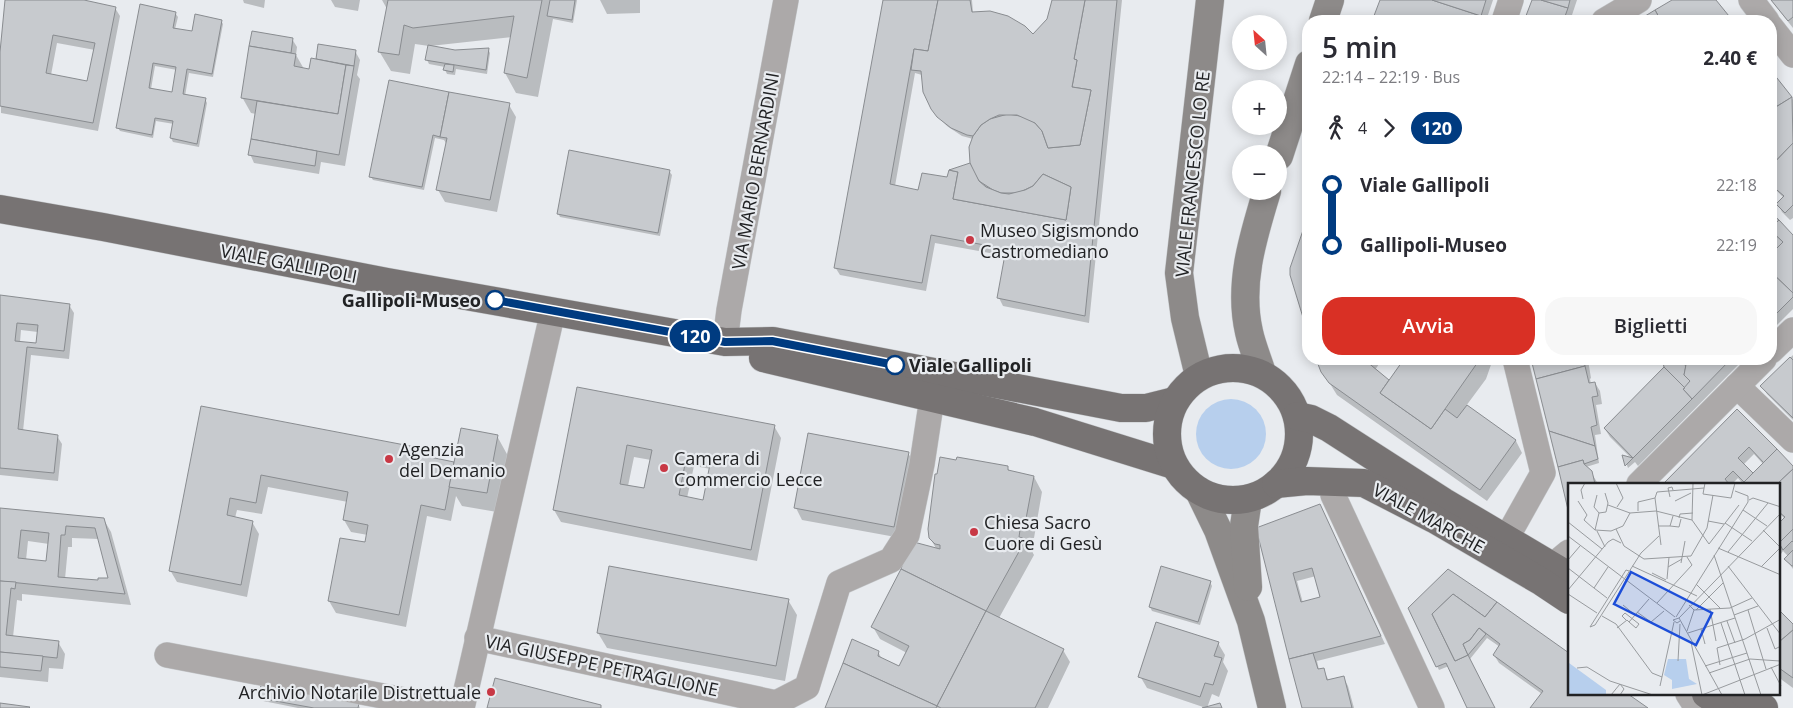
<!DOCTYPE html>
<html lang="it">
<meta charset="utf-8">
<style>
:root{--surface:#fff;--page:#f7f7f7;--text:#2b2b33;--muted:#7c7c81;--accent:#d93025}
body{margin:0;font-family:"Open Sans",sans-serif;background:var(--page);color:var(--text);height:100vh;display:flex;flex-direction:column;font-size:19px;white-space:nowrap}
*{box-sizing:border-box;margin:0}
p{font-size:16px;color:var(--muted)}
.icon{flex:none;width:28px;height:28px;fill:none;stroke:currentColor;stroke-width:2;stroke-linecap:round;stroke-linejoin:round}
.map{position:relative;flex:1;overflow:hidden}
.side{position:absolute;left:1302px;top:15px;width:475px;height:350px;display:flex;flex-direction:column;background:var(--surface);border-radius:20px;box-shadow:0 2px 12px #0003}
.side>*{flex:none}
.badge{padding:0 10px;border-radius:16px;font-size:18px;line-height:32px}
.needle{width:32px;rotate:333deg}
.buttons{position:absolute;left:1232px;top:15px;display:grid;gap:10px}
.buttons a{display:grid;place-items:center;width:55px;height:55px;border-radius:50%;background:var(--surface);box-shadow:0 2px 12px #0003;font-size:25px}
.map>.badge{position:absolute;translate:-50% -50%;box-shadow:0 0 0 2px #fff}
.legs{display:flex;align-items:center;gap:8px;height:55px;padding:0 20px;font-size:16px}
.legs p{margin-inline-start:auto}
.head{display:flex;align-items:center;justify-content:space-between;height:85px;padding:0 20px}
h1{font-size:28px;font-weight:600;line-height:38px}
.primary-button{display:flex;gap:10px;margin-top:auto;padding:10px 20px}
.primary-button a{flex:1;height:58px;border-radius:20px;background:var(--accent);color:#fff;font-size:20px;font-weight:600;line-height:58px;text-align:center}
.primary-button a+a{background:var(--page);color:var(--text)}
ul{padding:0 20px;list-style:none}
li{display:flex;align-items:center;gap:18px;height:60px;font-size:19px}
li i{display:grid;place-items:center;width:8px;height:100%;margin:0 6px;background:currentColor}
li i::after{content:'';width:12px;height:12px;margin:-6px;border:4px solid;border-radius:50%;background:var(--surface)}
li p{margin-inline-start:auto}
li:first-child i{background:linear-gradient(#0000 50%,currentColor 0)}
li:last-child i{background:linear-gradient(currentColor 50%,#0000 0)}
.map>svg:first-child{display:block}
.green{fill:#b7cfed}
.shadow{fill:#0003;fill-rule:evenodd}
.building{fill:#c7cace;stroke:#898c90;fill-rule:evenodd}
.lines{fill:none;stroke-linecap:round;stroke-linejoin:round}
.street-casing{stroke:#c4c7ca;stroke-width:26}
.secondary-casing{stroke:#c4c7ca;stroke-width:29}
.primary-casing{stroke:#c4c7ca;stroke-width:29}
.street{stroke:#aca9a9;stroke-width:25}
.secondary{stroke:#8d8a89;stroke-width:28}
.primary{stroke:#777373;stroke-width:28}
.line-1-casing{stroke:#fff;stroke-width:11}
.line-1{stroke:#003b80;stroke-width:8}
.poi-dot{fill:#c83845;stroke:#e8ebef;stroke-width:2}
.stop-1-dot{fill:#fff;stroke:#003b80;stroke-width:2.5}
.labels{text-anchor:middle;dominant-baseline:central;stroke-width:4.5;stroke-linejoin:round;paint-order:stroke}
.street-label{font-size:18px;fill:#212224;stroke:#e8ebef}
.poi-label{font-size:18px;fill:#212224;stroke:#e8ebef;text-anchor:start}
.stop-label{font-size:18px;font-weight:bold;fill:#212224;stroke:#e8ebef;text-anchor:end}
.inset-road{fill:none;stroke:#989b9e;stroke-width:1}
.view{fill:#1d4ed8;fill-opacity:0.15;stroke:#1d4ed8;stroke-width:2.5}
.inset-edge{fill:none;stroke:#212224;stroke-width:2.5}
</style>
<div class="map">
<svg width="1793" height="708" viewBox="0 0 1793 708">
<rect width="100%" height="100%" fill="#e8ebef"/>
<circle class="green" cx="1231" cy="434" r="35"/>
<g class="shadow">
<path d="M6 0H78L115 8 120 16 98 131 1 113 0 64ZM57 43 95 50 88 82 51 75Z"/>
<path d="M243 0H265L264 8 244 3Z"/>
<path d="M331 0H360L358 11 335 7Z"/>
<path d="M382 0H577L573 23 553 19 538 97 516 93 505 73 512 37 430 46 454 51 488 49 490 53 487 74 456 69 455 75 447 74 445 70V67L429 64 427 60 429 46 415 44 410 74 391 71 379 51 387 9Z"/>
<path d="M600 0H640V13L607 14Z"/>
<path d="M884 0H972L973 13 1033 36 1048 20 1053 0H1122L1089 323 1003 306 999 298 1006 256 935 243 926 291 840 275 835 267ZM915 73 922 75 935 113 947 126 962 136 973 139V172L948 179 919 191 895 186Z"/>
<path d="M1381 0H1493L1486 21H1374Z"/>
<path d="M1533 0H1577L1570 21H1526Z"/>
<path d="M1675 0H1714L1731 21H1640Z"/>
<path d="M1771 0H1793V28Z"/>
<path d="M175 13 178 17 175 29 193 33 221 21 223 24 213 77 189 73 185 96 205 99 207 103 199 147 173 142 171 138 174 124 156 121 153 138 120 131 118 128ZM155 66 177 70 173 93 151 89Z"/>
<path d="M253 32 292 39 297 47 296 55 304 69 310 70 318 60 317 58 355 51 360 60 357 75 360 79 345 166 321 162 319 174 254 163 250 154 256 114 251 113 242 97Z"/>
<path d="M1771 72 1793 100V218L1790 220 1782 212 1778 204 1784 198 1777 191 1771 197Z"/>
<path d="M390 82 509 105 516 117 497 212 445 202 438 190 447 145 444 140 435 138 424 190 373 180 371 177Z"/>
<path d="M669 171 672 175 660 236 560 217 558 213Z"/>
<path d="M1771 215 1793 236V309L1771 331Z"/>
<path d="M0 297 69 305 74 313 69 359 31 355 23 431 57 436 62 444 58 481 0 475ZM21 330 38 332 37 344 20 342Z"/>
<path d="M1793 355V420L1767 394 1762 386Z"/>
<path d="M1317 359H1378L1379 364 1375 370 1389 383 1406 359H1493L1486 379 1466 406 1516 441 1522 453 1487 501 1337 395 1319 366Z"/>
<path d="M1532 359H1592L1588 360 1591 378 1590 379 1591 384 1595 383 1600 391 1602 404 1596 405 1601 434 1595 435 1599 463 1586 467 1591 472 1598 484H1569V508Z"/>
<path d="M1663 359H1676L1686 369 1688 359H1744L1638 466 1635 462 1628 468 1624 457 1632 459 1610 437 1605 429 1665 368Z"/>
<path d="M578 389 774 426 781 438 757 561 561 522 554 510ZM634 457 651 460 645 490 628 486ZM694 466 711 469 704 502 687 498Z"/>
<path d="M202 407 430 451 436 460 453 463 454 466 497 436 508 456 497 512 462 506 456 496 451 521 427 516 406 627 336 613 329 601 366 543 368 535 351 532 344 520 348 502 268 487 262 514 237 510 235 518 252 522 259 534 247 597 177 582 170 570Z"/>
<path d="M1737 411 1793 467V569L1786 559 1788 556 1783 551 1781 554 1779 552V524L1785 519 1781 515 1779 517V484H1743L1738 478 1732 484H1665ZM1754 454 1763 464 1753 474 1743 465Z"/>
<path d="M908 453 915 465 901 538 802 520 796 508Z"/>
<path d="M1007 467 1010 472 1034 477 1042 492 1034 538H1029L1028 544 1034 555 999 618 1063 650 1070 662 1048 708H827L878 652 882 659 900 667 907 653 880 639 873 627 937 550 930 538Z"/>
<path d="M0 509 104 520 111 532 131 605 22 594V601L17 600 13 637 58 642 65 654 63 669 49 668 48 682 0 677ZM72 538 99 539 110 580 100 582 65 579 68 547H72ZM28 541 49 544 47 563 26 560Z"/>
<path d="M1324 513 1385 644 1317 661 1319 670 1323 669 1329 681 1343 677 1348 686 1354 708H1303L1257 529ZM1316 576 1321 598 1303 603 1297 581Z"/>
<path d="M610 567 788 600 797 615 785 681 607 648 598 633Z"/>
<path d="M1448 571 1569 655V694L1646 708H1532L1542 694 1499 663 1494 655 1500 647 1487 638 1470 659 1493 708H1469L1449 666 1439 670 1437 666Z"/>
<path d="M1210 582 1212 586 1200 625 1152 611 1150 607Z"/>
<path d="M1779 612 1793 626V688L1782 680 1779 676Z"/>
<path d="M1218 643 1225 655 1223 662 1228 671 1219 697 1212 694 1207 708H1222H1206L1147 688 1140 676Z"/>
<path d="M261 698 358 704 360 708H298L263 701Z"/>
</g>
<g class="building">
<path d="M5 0H84L116 7 93 123 0 106V52ZM53 35 95 43 87 81 46 73Z"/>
<path d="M388 0H542L527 78 504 73 514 16 413 28 404 25 399 55 378 52Z"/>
<path d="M550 0H575L572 20 547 16Z"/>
<path d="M883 0H938L928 51 914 49 890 184 918 190 922 173 947 177 949 170 958 172 953 199 1066 220 1071 187 1043 174 1033 186 1018 193H1001L993 190 979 181 973 171 970 163 969 147 973 136 981 125 990 119 1008 114 1026 117 1035 123 1042 131 1048 148 1080 145 1091 90 1072 87 1077 60 1074 59 1085 0H1117L1085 316 997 298 1006 249 931 235 922 283 834 268Z"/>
<path d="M938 0H970L972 12 990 11 1008 16 1025 26 1033 34 1047 19 1052 0H1085L1074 59 1077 60 1072 87 1091 90 1080 145 1048 148 1042 131 1035 123 1017 115H999L990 119 981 125 973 136 967 135 951 128 937 117 931 109 923 92 921 71 911 70 914 49 928 51Z"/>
<path d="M1380 0H1432L1481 16 1479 21H1372Z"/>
<path d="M1432 0H1486L1481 16Z"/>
<path d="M1532 0H1541L1568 8 1564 19 1570 21H1524Z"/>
<path d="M1541 0H1570L1568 8Z"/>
<path d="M1672 0H1716L1733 21H1661L1655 10Z"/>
<path d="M1771 0H1793V17L1788 21Z"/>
<path d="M140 4 176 12 173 28 192 31 195 14 222 20 212 74 187 69 183 94 206 98 197 144 170 138 173 121 155 118 152 135 116 128ZM153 63 176 67 172 92 149 88Z"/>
<path d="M1655 10 1661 21H1637Z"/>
<path d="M252 31 293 38 291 53 249 46Z"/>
<path d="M318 44 356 50 354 66 316 59Z"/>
<path d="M428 45 455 50 489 48 486 70 425 60Z"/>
<path d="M249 46 296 54 294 66 309 69 311 58 346 65 338 114 241 98Z"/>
<path d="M445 64 454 65 453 72 443 70Z"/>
<path d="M346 65 354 66 339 155 251 139 257 101 338 114Z"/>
<path d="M1773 73 1792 97 1771 110V74Z"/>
<path d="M389 80 449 92 440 137 433 135 422 187 369 177Z"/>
<path d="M449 92 510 103 490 200 436 190 447 138 440 137Z"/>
<path d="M1792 97 1793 143 1771 166V110Z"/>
<path d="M251 139 317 151 315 166 248 155Z"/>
<path d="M1793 143V205L1785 213 1776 204 1784 196 1771 185V166Z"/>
<path d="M569 150 670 170 658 233 557 214Z"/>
<path d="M970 163 979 181 986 187 1001 193 1009 194 1025 190 1033 186 1043 174 1071 187 1066 220 953 199 958 172 949 170Z"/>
<path d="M1309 213V337L1290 275V268Z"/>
<path d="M1771 213 1779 220 1771 228Z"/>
<path d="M1779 220 1793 235V293L1771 272V254L1783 242 1771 231V228Z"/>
<path d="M1771 231 1783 242 1771 254Z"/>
<path d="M1771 272 1793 293V297L1771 319Z"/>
<path d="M0 295 70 304 64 351 27 347 18 429 58 435 54 473 0 468ZM17 323 38 325 36 343 15 341Z"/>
<path d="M1790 357 1793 360V418L1760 386Z"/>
<path d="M1316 359H1368L1366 361 1389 380 1380 393 1431 429 1445 409 1457 418 1467 405 1516 440 1480 490 1329 383 1321 372Z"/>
<path d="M1404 359H1480L1431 429 1380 393Z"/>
<path d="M1531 359H1584L1585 366 1536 379Z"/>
<path d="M1662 359H1678L1686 366 1684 375 1690 381 1685 388 1664 367Z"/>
<path d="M1687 359H1731L1692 399 1683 389 1690 381 1684 375Z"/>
<path d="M1585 366 1589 383 1595 382 1598 396 1592 397 1597 425 1591 427 1595 446 1549 431 1536 379Z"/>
<path d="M1664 367 1685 388 1683 389 1692 399 1633 458 1604 428Z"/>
<path d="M577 387 775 425 751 550 553 510ZM627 445 652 450 644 488 620 484ZM687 454 711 459 703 500 679 495Z"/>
<path d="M201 406 431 450 430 457 454 462 445 510 421 505 399 615 328 601 340 538 365 542 368 525 343 520 348 492 261 475 256 503 230 498 227 515 253 521 241 585 169 571Z"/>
<path d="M1737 409 1777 449 1764 463 1749 447 1738 458 1753 473 1744 482 1733 471 1725 479 1729 484H1663Z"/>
<path d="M461 428 498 435 487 493 449 487Z"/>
<path d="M1549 431 1595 446 1598 459 1584 464 1583 460 1558 467Z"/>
<path d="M808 433 909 452 894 527 794 508Z"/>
<path d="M1777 449 1793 466V469L1777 484H1742Z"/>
<path d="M1622 455 1633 458 1625 466Z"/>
<path d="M940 457 956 460 957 457 1008 466V470L1034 476 1025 524 1021 523 1019 537 1026 539 986 611 901 569 910 541 940 549V545L935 544 929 538 928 529 935 474H937Z"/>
<path d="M1583 460 1584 464 1592 471 1595 484H1569V514L1558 467Z"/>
<path d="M1793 469V529L1779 543V523L1785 517 1779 512V484H1777Z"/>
<path d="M1320 504 1381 636 1289 659 1256 528ZM1312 568 1320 597 1301 602 1293 573Z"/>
<path d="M0 508 104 518 125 594 0 581ZM66 526 95 528 108 578H98V580L58 577 61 535H65ZM21 530 49 533 46 561 18 558Z"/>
<path d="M1793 529V542L1792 541 1783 550 1779 543Z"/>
<path d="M1793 550V566H1792L1784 559Z"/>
<path d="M609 566 789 599 776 666 597 633Z"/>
<path d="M1161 566 1211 581 1198 622 1149 607Z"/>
<path d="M901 569 986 611 937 706 843 663 852 639 879 651 878 656 899 666 909 646 871 627Z"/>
<path d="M1448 569 1497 602 1485 617 1453 594 1432 614 1455 661 1468 655 1495 708H1467L1446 663 1436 667 1408 608Z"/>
<path d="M0 581 16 582 15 589 11 588 6 635 59 641 57 658 0 652Z"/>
<path d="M1453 594 1485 617 1497 602 1569 653V694H1628L1648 708H1530L1543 691 1493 655 1500 644 1479 628 1470 640 1463 644 1468 655 1455 661 1432 614Z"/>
<path d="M1779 610 1793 624V630L1779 642Z"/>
<path d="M986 611 1064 649 1035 708H941L937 706Z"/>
<path d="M1156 622 1219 642 1214 656 1222 658 1213 685 1205 683 1200 697 1138 677Z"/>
<path d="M1479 628 1486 634 1468 655 1463 644 1470 640Z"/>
<path d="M1793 630V678L1779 668V642Z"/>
<path d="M0 652 43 656 41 671 0 667Z"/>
<path d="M1313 653 1318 669 1324 668 1327 680 1344 676 1352 708H1302L1289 659Z"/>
<path d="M843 663 937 706 936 708H825Z"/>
<path d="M495 678 601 705V708H487Z"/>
<path d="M261 685 359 703 358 708H314L259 698Z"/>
<path d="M0 703 30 707 29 708H0Z"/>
<path d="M1220 703 1222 708H1202Z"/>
</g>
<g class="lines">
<defs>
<g id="street">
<path d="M1751 0 1767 21"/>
<path d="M1504 21 1511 0"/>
<path d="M1604 21 1639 0"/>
<path d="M1771 27 1793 55"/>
<path d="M725 342 729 310 786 0"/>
<path d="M1771 351 1793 330"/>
<path d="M1737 386 1793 440"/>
<path d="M1331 481 1333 495 1432 708"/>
<path d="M1639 484 1764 359"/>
<path d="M1506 539 1543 473 1515 359"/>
<path d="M1552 566 1569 552"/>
<path d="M477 638 776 703 807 687 839 583 891 560 907 535 922 464 932 398"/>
<path d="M167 655 446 708"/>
<path d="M1688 694 1697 708"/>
<path d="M462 708 553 311"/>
</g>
<g id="secondary">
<path d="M1323 21 1330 0"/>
<path d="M1279 156 1309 64"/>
<path d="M1262 373C1258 360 1252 346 1249 332 1238 284 1253 237 1267 191"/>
<path d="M1199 376 1185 318 1179 273 1210 0"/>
<path d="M1199 491 1218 530 1251 621 1272 708"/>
<path d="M1248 499 1244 526 1248 587"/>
</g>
<g id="primary">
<path d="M0 209 103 227 387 282 725 342 773 341 1121 408H1146L1174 401"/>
<path d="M763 358 1035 422 1173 465"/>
<circle cx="1233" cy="434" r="66"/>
<path d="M1297 416 1311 419 1329 428 1444 502 1569 576"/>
<path d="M1276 484 1307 481 1364 483 1434 519 1542 582 1569 600"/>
<path d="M1706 694 1726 708"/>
<path d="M1744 694 1764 708"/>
</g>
</defs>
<use href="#street" class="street-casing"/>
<use href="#secondary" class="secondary-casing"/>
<use href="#primary" class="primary-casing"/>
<use href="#street" class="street"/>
<use href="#secondary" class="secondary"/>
<use href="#primary" class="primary"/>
</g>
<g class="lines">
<defs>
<path id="line-1" d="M495 300 725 342 772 341 895 365"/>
</defs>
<use href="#line-1" class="line-1-casing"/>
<use href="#line-1" class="line-1"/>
</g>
<g class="poi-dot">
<circle cx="970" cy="240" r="5"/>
<circle cx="389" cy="459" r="5"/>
<circle cx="664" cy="468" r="5"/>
<circle cx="974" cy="532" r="5"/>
<circle cx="491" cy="692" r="5"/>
</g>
<g class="stop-1-dot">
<circle cx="495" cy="300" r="9"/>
<circle cx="895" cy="365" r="9"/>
</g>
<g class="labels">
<g class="street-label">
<text transform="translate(755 171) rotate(-80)">VIA MARIO BERNARDINI</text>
<text transform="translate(1192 174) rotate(-84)">VIALE FRANCESCO LO RE</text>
<text transform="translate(289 263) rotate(11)">VIALE GALLIPOLI</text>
<text transform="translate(1429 518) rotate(29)">VIALE MARCHE</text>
<text transform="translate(602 665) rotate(12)">VIA GIUSEPPE PETRAGLIONE</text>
</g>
<g class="poi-label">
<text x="980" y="230">Museo Sigismondo<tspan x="980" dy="21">Castromediano</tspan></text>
<text x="399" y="449">Agenzia<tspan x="399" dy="21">del Demanio</tspan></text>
<text x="674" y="458">Camera di<tspan x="674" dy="21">Commercio Lecce</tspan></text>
<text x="984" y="522">Chiesa Sacro<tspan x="984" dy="21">Cuore di Gesù</tspan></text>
<text x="481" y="692" text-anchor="end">Archivio Notarile Distrettuale</text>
</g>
<g class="stop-label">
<text x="481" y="300">Gallipoli-Museo</text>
<text x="909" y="365" text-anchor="start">Viale Gallipoli</text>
</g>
</g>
<g transform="translate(1568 483)">
<rect width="212" height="212" fill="#e8ebef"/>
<path d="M100 176H118L121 196 129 201 104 206V197L96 192ZM1 180 38 207V212H0Z" fill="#b7cfed"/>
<path class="inset-road" d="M48 0 55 15 49 24M137 0 135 11 163 15 167 0M89 9 87 15 93 62M89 9 136 5M102 14 100 5 104 4 105 7M15 16 13 7 17 0M181 17 185 15 213 24M10 18 19 32M107 18 123 10M40 22 62 30 88 28 124 37M175 27 199 43M70 28V19L87 15M31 30 38 29 40 20 37 10M19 32 16 37 27 47 43 48 55 43 62 30M111 35 112 31 125 30M124 37 141 61 171 22M124 37 125 0M140 38 156 41M0 39 34 66M157 40 184 58M91 43H102L105 33M102 43 111 44 113 36M48 46 56 63 76 76 123 73 139 45 145 12M27 47 31 30 26 24 29 12M195 47 213 65M29 48 37 64M0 53 107 134M150 65 213 92M160 69 200 20M146 72 193 212M0 77 12 63M113 80 117 58M64 83 129 113M160 83 213 152M100 84 114 76M193 84 213 64M0 85 39 115M61 88 58 87 22 144 27 142 73 70 91 53M84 90 98 97M99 96 101 74M128 101 153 126M26 105 40 84M0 107 40 59 45 56 53 60M0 111 29 130M89 120 124 82 119 74M55 122 67 132M121 122 126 127 162 125 184 115M142 126 148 158M128 127 155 100M180 127 198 186M69 129 83 139 96 128M166 132 190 123M34 133 48 141 84 190 94 194M108 134 180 19V13L167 8M111 135 213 30M58 137 54 133 57 130 71 141 68 145 61 139M112 138 109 140 105 137 111 135 154 212M159 138 167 160M153 140 177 212M49 145 59 137 61 139 81 116M199 145 207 166 213 163M133 146 137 161M119 148 126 127M120 150 167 135M123 159 134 212M110 178 112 141M152 182 149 165 177 156 213 136M137 183 179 170M203 184 213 203M9 185 19 184 42 198 85 212M141 190 182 176 212 178M92 203 106 139M43 212 52 201 56 206 52 212M134 212 213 181"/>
<path class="view" d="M63 89 144 130 128 162 46 121Z"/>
<rect width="212" height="212" class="inset-edge"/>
</g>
</svg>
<div class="buttons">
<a><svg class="needle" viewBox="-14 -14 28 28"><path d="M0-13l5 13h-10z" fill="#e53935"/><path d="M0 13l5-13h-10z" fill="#7c7c81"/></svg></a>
<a>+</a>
<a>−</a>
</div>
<b class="badge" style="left:695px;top:336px;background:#003b80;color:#fff">120</b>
<section class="side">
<div class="head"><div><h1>5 min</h1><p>22:14 – 22:19 · Bus</p></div><b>2.40 €</b></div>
<div class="legs"><svg class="icon" aria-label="walk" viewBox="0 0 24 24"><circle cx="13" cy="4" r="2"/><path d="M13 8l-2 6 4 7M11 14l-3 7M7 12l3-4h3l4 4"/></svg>4<svg class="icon" aria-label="forward" viewBox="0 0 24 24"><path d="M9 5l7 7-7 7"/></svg><b class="badge" style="background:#003b80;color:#fff">120</b></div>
<ul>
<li><i style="color:#003b80"></i><b>Viale Gallipoli</b><p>22:18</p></li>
<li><i style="color:#003b80"></i><b>Gallipoli-Museo</b><p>22:19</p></li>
</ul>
<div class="primary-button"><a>Avvia</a><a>Biglietti</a></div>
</section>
</div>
